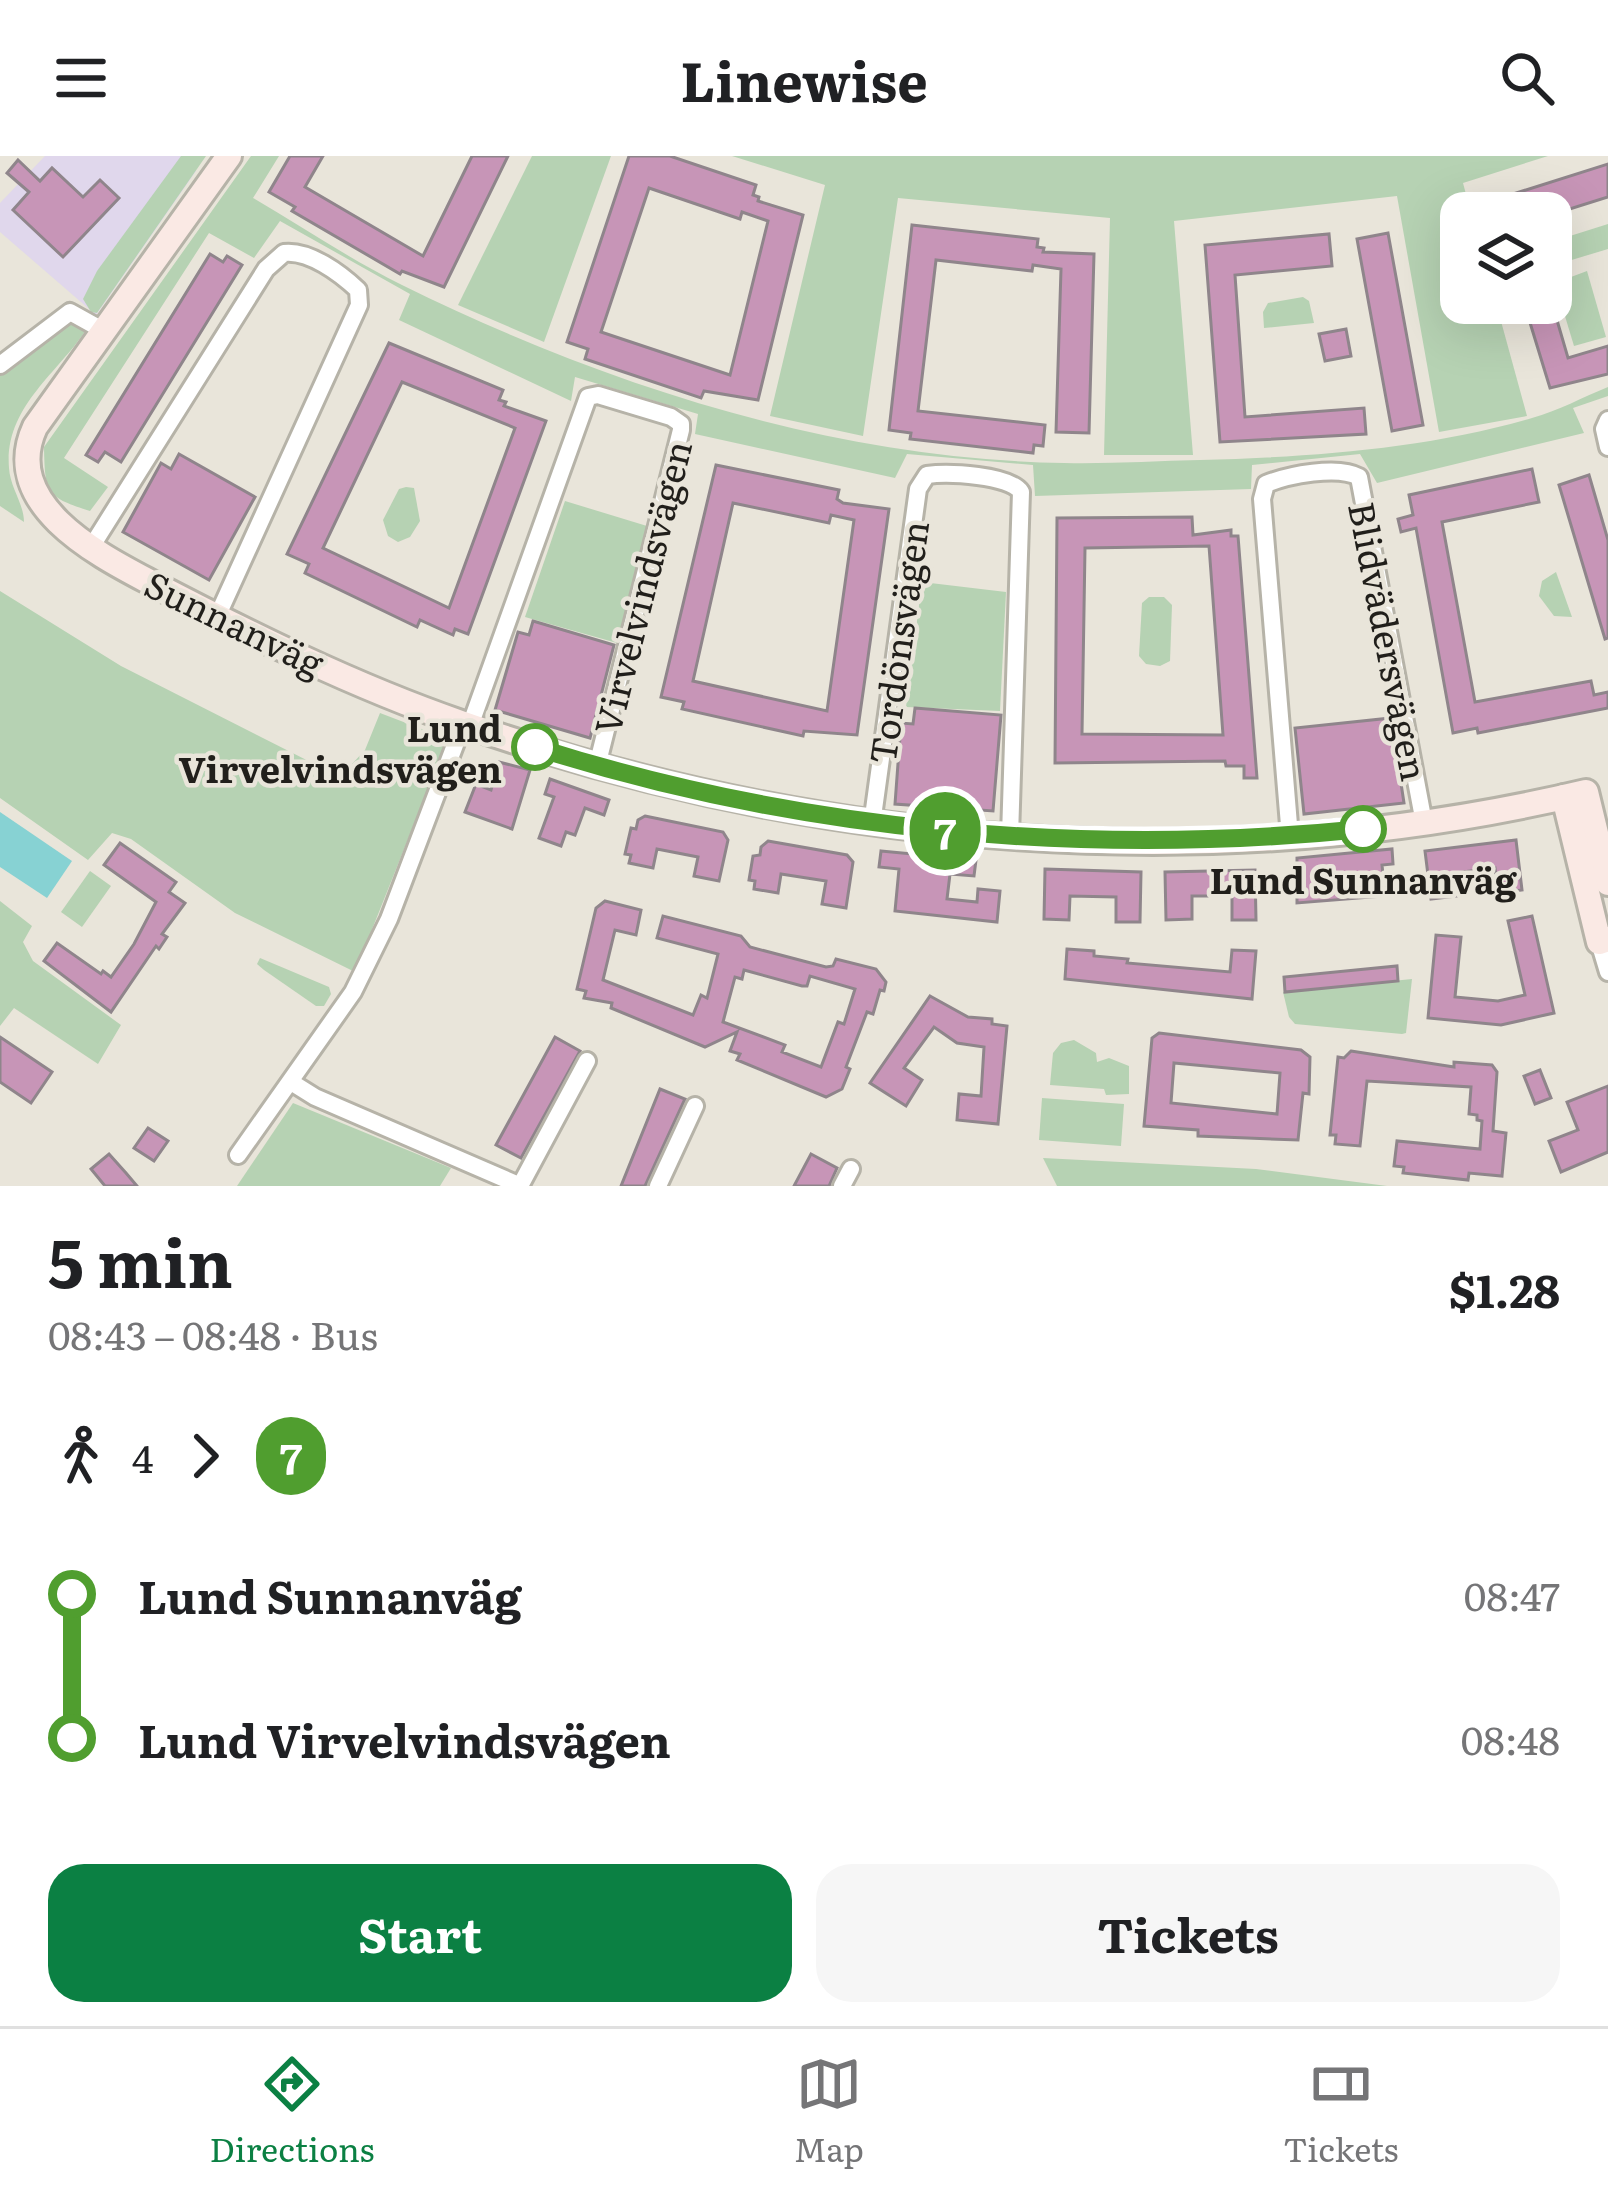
<!DOCTYPE html>
<meta charset="utf-8">
<style>
:root{--surface:#fff;--page:#f6f6f6;--text:#202124;--muted:#757577;--line:#e0e0e0;--accent:#0b8043}
body{margin:0;font-family:Literata,serif;background:var(--page);color:var(--text);height:100vh;display:flex;flex-direction:column;font-size:45px;white-space:nowrap}
*{box-sizing:border-box;margin:0}
p{font-size:39px;color:var(--muted)}
.icon{flex:none;width:66px;height:66px;fill:none;stroke:currentColor;stroke-width:2;stroke-linecap:round;stroke-linejoin:round}
.map{position:relative;height:1030px;overflow:hidden}
.details{display:flex;flex-direction:column;background:var(--surface);flex:1}
.details>*{flex:none}
.badge{padding:0 24px;border-radius:39px;font-size:42px;line-height:78px}
.controls{position:absolute;left:1440px;top:36px;display:grid;gap:24px}
.controls a{display:grid;place-items:center;width:132px;height:132px;border-radius:24px;background:var(--surface);box-shadow:0 12px 48px #0002;font-size:60px}
.map>.badge{position:absolute;translate:-50% -50%;box-shadow:0 0 0 6px #fff}
.legs{display:flex;align-items:center;gap:18px;height:132px;padding:0 48px;font-size:39px}
.legs p{margin-inline-start:auto}
.overview{display:flex;align-items:center;justify-content:space-between;height:204px;padding:0 48px}
h1{font-size:66px;font-weight:700;line-height:90px}
.button{display:flex;gap:24px;margin-top:auto;padding:24px 48px}
.button a{flex:1;height:138px;border-radius:36px;background:var(--accent);color:#fff;font-size:48px;font-weight:700;line-height:138px;text-align:center}
.button a+a{background:var(--page);color:var(--text)}
ul{padding:0 48px;list-style:none}
li{display:flex;align-items:center;gap:42px;height:144px;font-size:45px}
li i{display:grid;place-items:center;width:18px;height:100%;margin:0 15px;background:currentColor}
li i::after{content:'';width:30px;height:30px;margin:-15px;border:9px solid;border-radius:50%;background:var(--surface)}
li p{margin-inline-start:auto}
li:first-child i{background:linear-gradient(#0000 50%,currentColor 0)}
li:last-child i{background:linear-gradient(currentColor 50%,#0000 0)}
header{display:flex;justify-content:space-between;align-items:center;height:156px;padding:0 48px;background:var(--surface);font-size:54px;font-weight:700}
.tabs{display:flex;justify-content:space-around;align-items:center;height:168px;border-top:3px solid var(--line);background:var(--surface);font-size:33px;color:var(--muted)}
.tabs a{display:grid;justify-items:center;gap:6px}
.tabs .active{color:var(--accent)}
.map>svg:first-child{display:block}
.education{fill:#e0d7ec}
.green{fill:#b6d2b3}
.water{fill:#87d2d3}
.building{fill:#c795b7;stroke:#8f858b;stroke-width:3;fill-rule:evenodd}
.lines{fill:none;stroke-linecap:round;stroke-linejoin:round}
.street-casing{stroke:#b6b3a8;stroke-width:22}
.secondary-casing{stroke:#b6b3a8;stroke-width:30}
.street{stroke:#fff;stroke-width:16}
.secondary{stroke:#fae9e4;stroke-width:24}
.line-1-casing{stroke:#fff;stroke-width:27}
.line-1{stroke:#509e2f;stroke-width:18}
.stop-1-dot{fill:#fff;stroke:#509e2f;stroke-width:6}
.labels{text-anchor:middle;dominant-baseline:central;stroke-width:9;stroke-linejoin:round;paint-order:stroke}
.street-label{font-size:36px;fill:#211f1b;stroke:#e9e5da}
.stop-label{font-size:36px;font-weight:bold;fill:#211f1b;stroke:#e9e5da;text-anchor:end}
</style>
<header><svg class="icon" aria-label="menu" viewBox="0 0 24 24"><path d="M4 6h16M4 12h16M4 18h16"/></svg>Linewise<svg class="icon" aria-label="search" viewBox="0 0 24 24"><circle cx="10" cy="10" r="6"/><path d="M15 15l6 6"/></svg></header>
<div class="map">
<svg width="1608" height="1030" viewBox="0 0 1608 1030">
<rect width="100%" height="100%" fill="#e9e5da"/>
<path class="education" d="M45 0H181L196 15 96 159 0 76V47Z"/>
<g class="green">
<path d="M181 0H206L97 157 91 156 83 143 97 115Z"/>
<path d="M251 0H279L253 42C303 71 351 104 402 129 607 230 834 303 1064 307 1109 308 1155 305 1200 304 1310 301 1426 293 1532 262 1558 255 1583 241 1608 231V240L1573 252 1584 277 1377 327 1360 298 1252 309 1251 333 1035 340 1033 309 907 298 895 322 695 278 698 258 575 221 571 245 399 164 410 138 280 65 254 102 209 77 64 302 108 331 90 355C46 341 45 337 44 291Z"/>
<path d="M532 0H611L544 186 458 149Z"/>
<path d="M732 0H1548L1463 27 1471 57H1461V147H1496L1527 260 1439 276 1397 40 1174 65 1193 299H1104L1110 62 898 42 863 280 770 260 825 29Z"/>
<path d="M1608 68V93L1555 109 1551 86Z"/>
<path d="M1587 115 1606 181 1574 190 1555 127Z"/>
<path d="M1303 141 1309 145 1314 167 1264 172 1263 156 1268 147Z"/>
<path d="M75 164 86 174C57 218 4 252 9 312 10 331 24 348 24 366L0 350V215L54 171Z"/>
<path d="M406 331 414 332 420 365 410 381 398 386 388 380 383 364 399 333Z"/>
<path d="M565 345 647 370 617 487 525 461Z"/>
<path d="M1556 416 1572 461 1554 460 1539 440 1542 425Z"/>
<path d="M922 426 1006 436 1000 555 906 551Z"/>
<path d="M0 435 121 510 340 621 365 594 380 557 448 583 355 816 235 757 131 683 112 677 88 704 0 642Z"/>
<path d="M1149 441H1164L1172 449 1170 505 1160 510 1146 508 1139 500 1142 447Z"/>
<path d="M90 715 111 730 82 771 61 756Z"/>
<path d="M0 745 32 770 23 786 33 805 121 869 98 908 14 852 0 870Z"/>
<path d="M260 802 329 831 331 838 324 850H316L264 814 257 808Z"/>
<path d="M1412 823 1406 877 1402 878 1295 868 1289 861 1283 836Z"/>
<path d="M1074 884 1096 897 1097 906 1109 902 1129 910V938L1106 939 1104 933 1050 929 1053 897 1061 887Z"/>
<path d="M1042 942 1124 948 1121 990 1039 984Z"/>
<path d="M293 947 451 1012 440 1030H237Z"/>
<path d="M1043 1002 1256 1013 1387 1030H1057Z"/>
</g>
<path class="water" d="M0 656 72 705 47 742 0 711Z"/>
<g class="building">
<path d="M290 0H323L305 31 423 100 472 0H508L444 131 402 115 400 118 292 55 295 51 269 36Z"/>
<path d="M629 0H670L756 29 753 39 759 41 758 45 803 59 758 244 704 235 701 242 585 203 588 193 567 186ZM649 32 740 63 742 56 768 65 730 219 601 176Z"/>
<path d="M18 4 40 25 52 12 83 41 100 24 119 42 63 101 13 54 29 36 7 17Z"/>
<path d="M1608 8V41L1557 57H1495L1491 45Z"/>
<path d="M912 69 1038 83 1037 91 1044 92 1043 96 1094 98 1089 277 1056 276 1061 113 1033 109 1032 115 936 104 918 255 1045 269 1043 290 1034 289 1033 297 910 283 911 277 889 274Z"/>
<path d="M1388 77 1423 269 1392 275 1357 83Z"/>
<path d="M1329 78 1332 110 1235 119 1245 261 1364 252 1366 278 1220 286 1205 89Z"/>
<path d="M210 98 223 106 227 100 242 109 121 306 105 296 98 306 86 299Z"/>
<path d="M1524 147H1552L1568 202 1608 190V218L1550 232Z"/>
<path d="M1346 173 1351 200 1325 205 1319 178Z"/>
<path d="M389 187 503 234 499 244 506 246 504 250 546 265 468 478 455 473 453 479 420 464 417 471 305 417 309 408 287 398ZM402 226 515 272 449 452 323 392Z"/>
<path d="M179 298 255 341 209 424 123 376 161 307 171 313Z"/>
<path d="M716 309 839 334 837 343 843 347 889 353 857 579 804 575 803 580 682 553 684 546 661 541ZM733 347 829 367 831 359 854 364 827 555 693 525Z"/>
<path d="M1532 313 1539 346 1442 366 1475 546 1591 525 1594 539 1608 536V552L1478 577 1477 572 1453 577 1416 372 1401 376 1398 363 1413 359 1409 339Z"/>
<path d="M1589 319 1608 384V482L1605 483 1559 329Z"/>
<path d="M1192 361 1193 379 1231 374V380H1238L1257 622H1244V610H1226L1225 605 1055 607 1057 362ZM1209 390 1223 579 1082 578 1085 392Z"/>
<path d="M533 465 614 489 590 582 495 554 518 476 529 479Z"/>
<path d="M915 552 1001 559 993 655 895 648 901 567 913 568Z"/>
<path d="M1391 562 1404 647 1304 658 1295 572Z"/>
<path d="M499 606 530 614 512 673 465 656 476 628 491 634Z"/>
<path d="M550 623 609 644 604 659 585 652 575 679 566 676 561 690 539 682 554 641 545 638Z"/>
<path d="M645 660 723 676 728 684 719 725 694 720 698 701 657 693 653 712 629 707 631 699 625 698 631 672 636 673 638 664Z"/>
<path d="M1516 684 1522 734 1498 737 1495 712 1454 717 1457 740 1431 743 1425 695Z"/>
<path d="M768 685 847 699 853 706 846 752 822 748 826 725 781 718 778 737 754 733 755 725 749 724 753 700 760 699 761 691Z"/>
<path d="M120 687 176 726 169 736 185 747 162 778 167 781 159 793 156 790 111 856 44 805 57 787 101 818 103 815 111 821 134 788 156 746 104 709Z"/>
<path d="M1392 693 1393 708 1382 709 1385 740 1297 747V702Z"/>
<path d="M881 695 976 704 974 720 950 718 947 743 977 746 978 733 1000 735 997 766 895 755 899 713 879 711Z"/>
<path d="M1045 713 1141 716 1140 766H1116V741L1070 740 1069 764 1044 763Z"/>
<path d="M1255 714 1256 764H1232V740H1192V763L1166 764 1165 716Z"/>
<path d="M605 745 641 754 636 779 615 774 603 824 693 859 701 839 707 842 718 798 657 782 663 760 741 780 750 791 826 811 833 810 836 803 876 813 886 826 884 835 880 834 873 858 867 856 846 911 850 913 842 933 826 941 737 904 740 898 730 895 737 876 705 891 611 852 612 847 584 842 586 835 577 833 596 752ZM744 814 802 830H807L810 820 855 833 844 868 838 866 821 911 782 896 785 889 723 866 735 821 742 823Z"/>
<path d="M1532 760 1554 857 1501 869 1428 862 1436 779 1461 781 1455 841 1498 845 1525 839 1508 765Z"/>
<path d="M1067 793 1094 795V800L1128 803 1127 807 1230 816 1232 794 1256 795 1252 843 1065 823Z"/>
<path d="M1397 810 1398 825 1285 836 1284 821Z"/>
<path d="M930 840 968 861 992 863V868L1007 870 998 968 957 964 959 938 981 940 984 891 957 887 934 871 904 912 922 924 906 950 870 927Z"/>
<path d="M1159 877 1301 894 1310 901 1309 938 1303 937 1298 984 1198 980V974L1144 970 1152 882ZM1174 907 1280 917 1277 958 1171 947Z"/>
<path d="M0 881 52 916 31 947 0 926Z"/>
<path d="M555 881 580 895 521 1002 496 989Z"/>
<path d="M1351 895 1454 911V906L1492 909 1497 916 1493 975 1506 977 1502 1020 1469 1017 1468 1024 1403 1017 1404 1011 1394 1010 1397 985 1480 993 1482 965 1477 964V959L1469 958 1471 931 1367 925 1360 990 1335 988 1336 979H1330L1338 901 1344 902Z"/>
<path d="M1540 914 1551 942 1535 948 1524 920Z"/>
<path d="M1608 930V996L1561 1016 1549 985 1578 974 1567 946Z"/>
<path d="M660 933 685 943 645 1030H621Z"/>
<path d="M148 972 168 985 154 1005 134 992Z"/>
<path d="M109 998 126 1017 137 1030H105L91 1013Z"/>
<path d="M811 998 837 1012 829 1030H794Z"/>
</g>
<g class="lines">
<defs>
<g id="street">
<path d="M0 209 70 156 106 176"/>
<path d="M1608 264 1604 273 1608 291"/>
<path d="M90 393 266 113 284 97C309 94 340 117 358 134L359 149 217 461"/>
<path d="M470 570 588 241 598 239 671 261 681 268V274L597 610"/>
<path d="M872 668 918 333 927 319C948 316 1010 319 1021 336L1010 680"/>
<path d="M1290 681 1262 343 1266 328C1288 319 1338 309 1359 321L1424 667"/>
<path d="M1599 786 1608 816"/>
<path d="M291 926 315 941 521 1030"/>
<path d="M238 999 353 836 389 763 463 568"/>
<path d="M520 1030 587 905"/>
<path d="M658 1030 695 950"/>
<path d="M842 1030 851 1013"/>
</g>
<g id="secondary">
<path d="M229 0 35 271C0 347 95 397 148 425 249 478 354 530 461 567 819 692 1215 724 1586 636L1608 727"/>
<path d="M1564 641 1599 786 1608 783"/>
</g>
</defs>
<use href="#street" class="street-casing"/>
<use href="#secondary" class="secondary-casing"/>
<use href="#street" class="street"/>
<use href="#secondary" class="secondary"/>
</g>
<g class="lines">
<defs>
<path id="line-1" d="M535 591C802 676 1084 701 1363 673"/>
</defs>
<use href="#line-1" class="line-1-casing"/>
<use href="#line-1" class="line-1"/>
</g>
<g class="stop-1-dot">
<circle cx="535" cy="591" r="21"/>
<circle cx="1363" cy="673" r="21"/>
</g>
<g class="labels">
<g class="street-label">
<text transform="translate(641 431) rotate(-76)">Virvelvindsvägen</text>
<text transform="translate(235 466) rotate(26)">Sunnanväg</text>
<text transform="translate(1390 485) rotate(79)">Blidvädersvägen</text>
<text transform="translate(897 486) rotate(-82)">Tordönsvägen</text>
</g>
<g class="stop-label">
<text x="502" y="570">Lund<tspan x="502" dy="41">Virvelvindsvägen</tspan></text>
<text x="1363" y="722" text-anchor="middle">Lund Sunnanväg</text>
</g>
</g>
</svg>
<div class="controls">
<a><svg class="icon" aria-label="layers" viewBox="0 0 24 24"><path d="M12 4l9 5-9 5-9-5zM3 14l9 5 9-5"/></svg></a>
</div>
<b class="badge" style="left:945px;top:675px;background:#509e2f;color:#fff">7</b>
</div>
<section class="details">
<div class="overview"><div><h1>5 min</h1><p>08:43 – 08:48 · Bus</p></div><b>$1.28</b></div>
<div class="legs"><svg class="icon" aria-label="walk" viewBox="0 0 24 24"><circle cx="13" cy="4" r="2"/><path d="M13 8l-2 6 4 7M11 14l-3 7M7 12l3-4h3l4 4"/></svg>4<svg class="icon" aria-label="forward" viewBox="0 0 24 24"><path d="M9 5l7 7-7 7"/></svg><b class="badge" style="background:#509e2f;color:#fff">7</b></div>
<ul>
<li><i style="color:#509e2f"></i><b>Lund Sunnanväg</b><p>08:47</p></li>
<li><i style="color:#509e2f"></i><b>Lund Virvelvindsvägen</b><p>08:48</p></li>
</ul>
<div class="button"><a>Start</a><a>Tickets</a></div>
</section>
<nav class="tabs">
<a class="active"><svg class="icon" aria-label="directions" viewBox="0 0 24 24"><path d="M12 3l9 9-9 9-9-9zM9 14v-3h6M13 9l2 2-2 2"/></svg>Directions</a>
<a><svg class="icon" aria-label="map" viewBox="0 0 24 24"><path d="M3 6l6-2 6 2 6-2v14l-6 2-6-2-6 2zM9 4v14M15 6v14"/></svg>Map</a>
<a><svg class="icon" aria-label="tickets" viewBox="0 0 24 24"><path d="M3 7h18v10H3zM15 7v10"/></svg>Tickets</a>
</nav>
